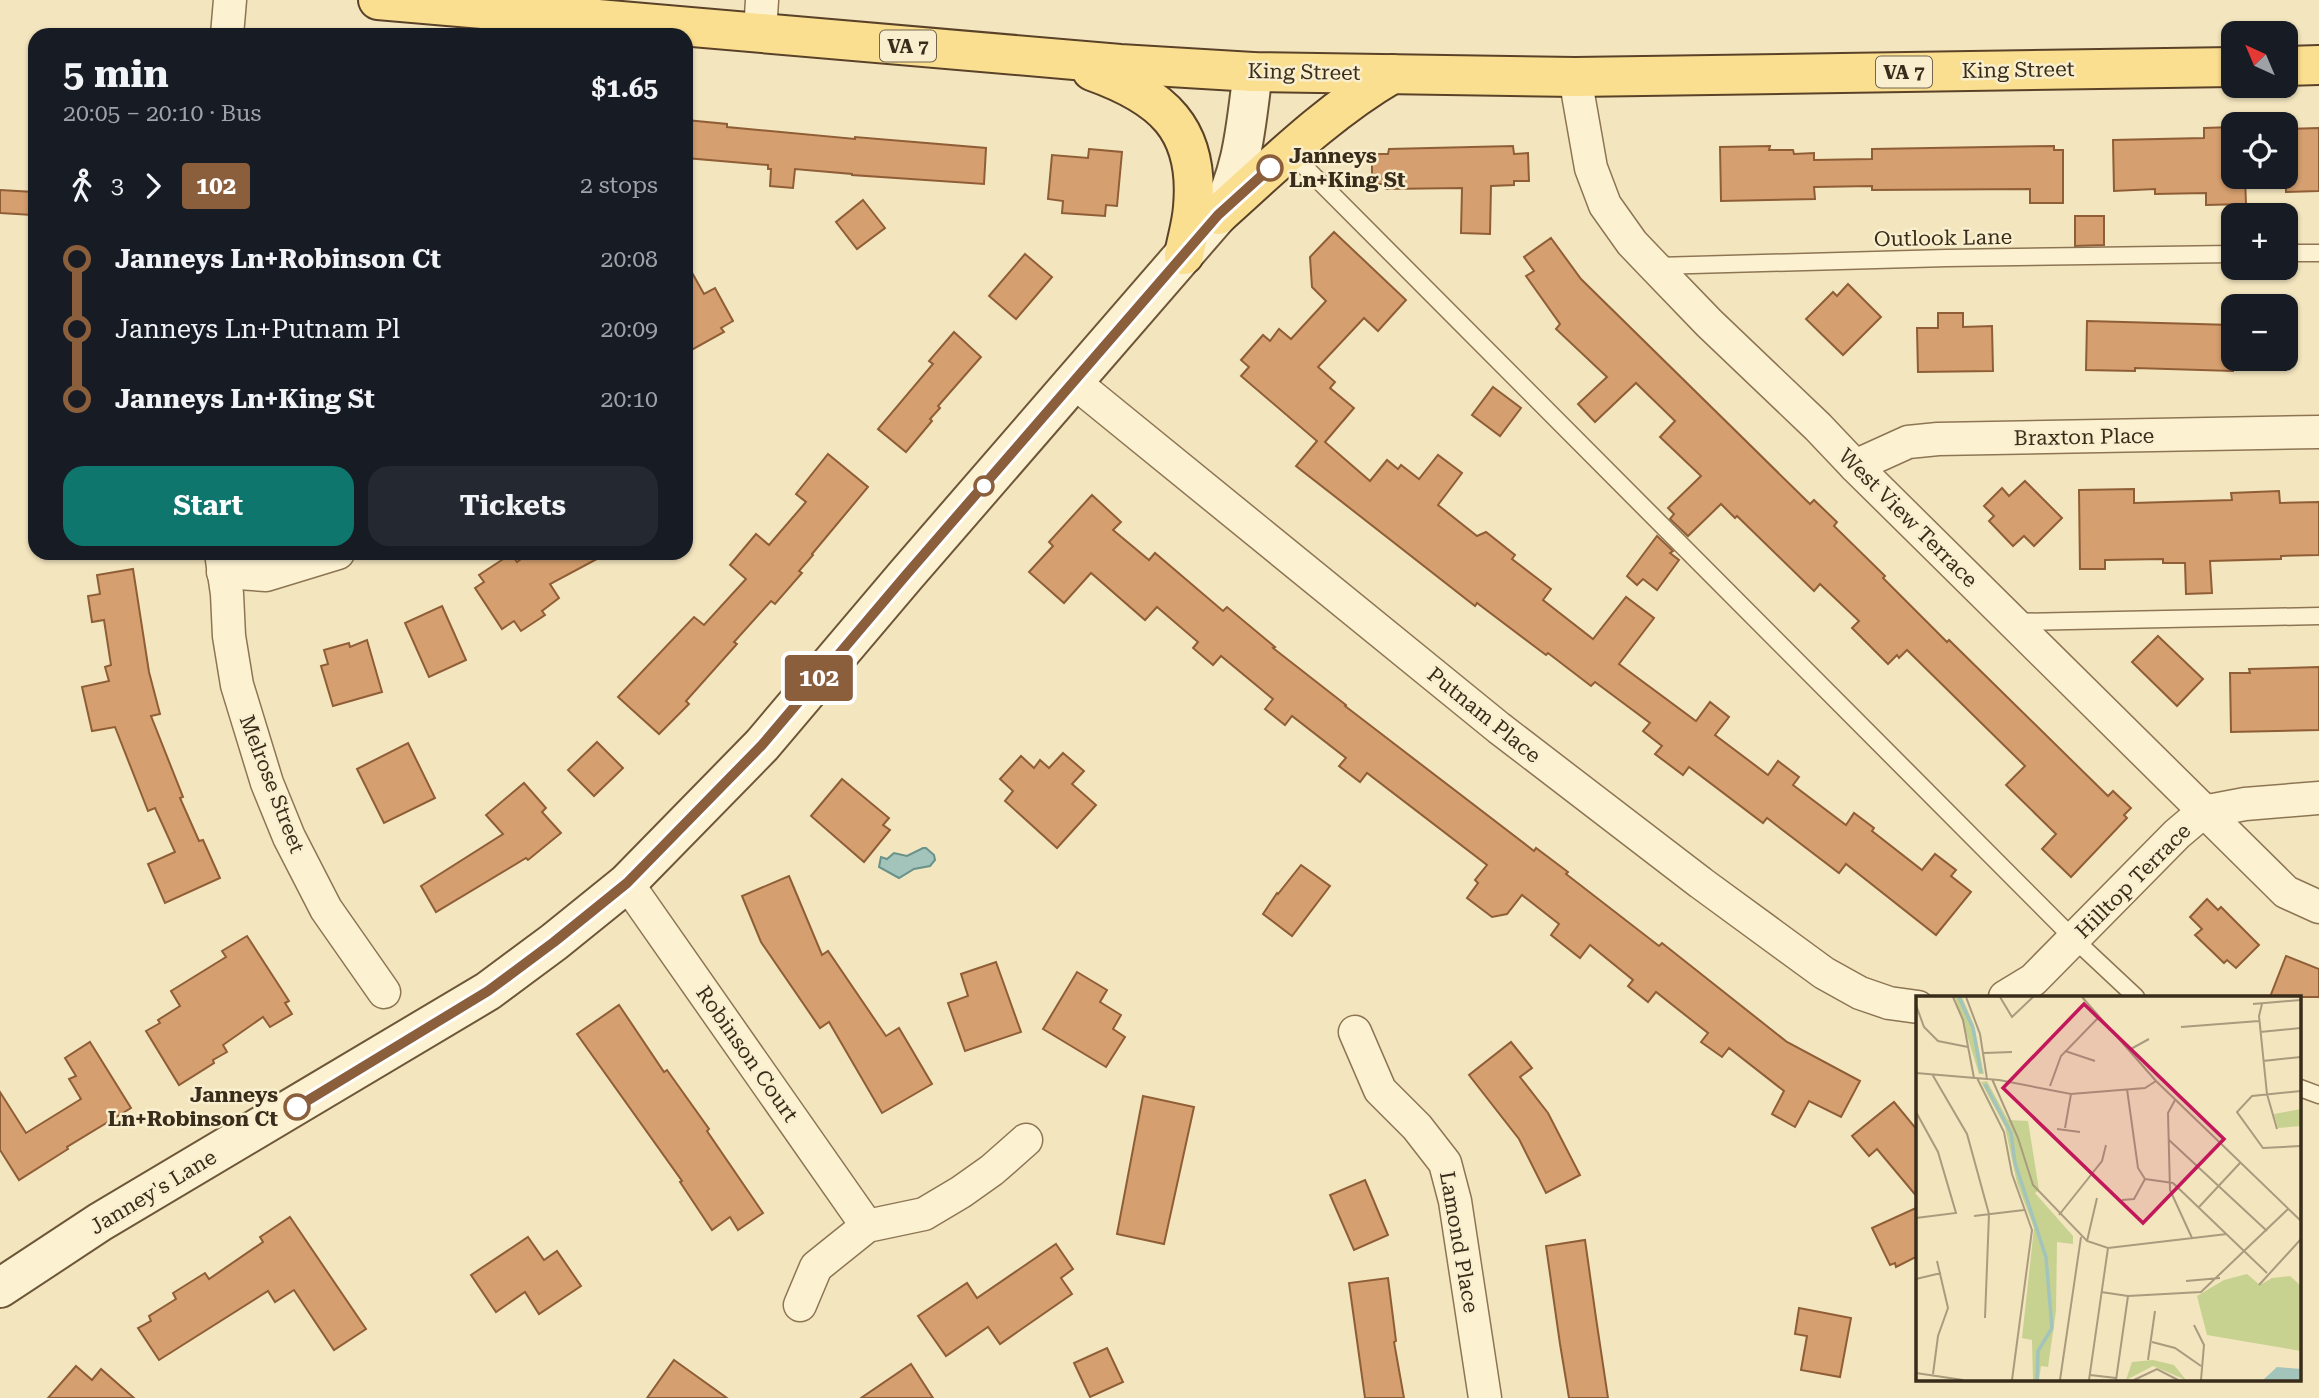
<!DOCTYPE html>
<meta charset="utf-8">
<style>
:root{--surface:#171b24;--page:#242831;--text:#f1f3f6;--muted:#9ea1a6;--accent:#0f766e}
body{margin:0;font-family:"Roboto Serif",serif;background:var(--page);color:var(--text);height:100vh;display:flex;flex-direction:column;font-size:26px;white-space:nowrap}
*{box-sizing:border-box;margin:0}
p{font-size:23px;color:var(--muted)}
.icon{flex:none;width:38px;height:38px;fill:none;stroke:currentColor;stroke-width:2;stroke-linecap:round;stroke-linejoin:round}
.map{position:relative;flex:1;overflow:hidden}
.panel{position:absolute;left:28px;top:28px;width:665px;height:532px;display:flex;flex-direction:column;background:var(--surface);border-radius:21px;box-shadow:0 2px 5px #0004}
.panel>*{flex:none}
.badge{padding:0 14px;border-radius:5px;font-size:24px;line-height:46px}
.needle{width:46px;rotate:316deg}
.buttons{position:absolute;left:2221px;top:21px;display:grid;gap:14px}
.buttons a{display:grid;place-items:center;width:77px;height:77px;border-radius:14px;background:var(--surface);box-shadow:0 2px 5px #0004;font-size:35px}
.map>.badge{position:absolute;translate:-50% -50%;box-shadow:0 0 0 4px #fff}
.legs{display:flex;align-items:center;gap:10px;height:77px;padding:0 35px;font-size:23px}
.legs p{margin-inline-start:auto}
.headline{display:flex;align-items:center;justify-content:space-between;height:119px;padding:0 35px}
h1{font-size:38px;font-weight:700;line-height:52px}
.button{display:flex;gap:14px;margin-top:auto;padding:14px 35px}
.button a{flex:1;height:80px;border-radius:21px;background:var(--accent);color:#fff;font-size:28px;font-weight:700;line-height:80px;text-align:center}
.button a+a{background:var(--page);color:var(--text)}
ul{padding:0 35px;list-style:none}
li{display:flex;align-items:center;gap:24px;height:70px;font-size:26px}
li i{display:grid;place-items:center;width:10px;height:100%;margin:0 9px;background:currentColor}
li i::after{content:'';width:18px;height:18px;margin:-9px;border:5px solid;border-radius:50%;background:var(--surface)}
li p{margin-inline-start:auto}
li:first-child i{background:linear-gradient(#0000 50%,currentColor 0)}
li:last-child i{background:linear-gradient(currentColor 50%,#0000 0)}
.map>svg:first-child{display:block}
.water{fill:#a2c4bb;stroke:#68928a;stroke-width:2}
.building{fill:#d59f6f;stroke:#8f5e37;stroke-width:2}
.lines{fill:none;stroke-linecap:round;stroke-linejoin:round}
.service-casing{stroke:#8d7554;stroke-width:19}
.minor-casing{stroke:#8d7554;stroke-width:35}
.secondary-casing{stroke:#6e5638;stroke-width:42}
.primary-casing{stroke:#5a4229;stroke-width:42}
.service{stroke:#fcf2d2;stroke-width:16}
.minor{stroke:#fcf2d2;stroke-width:32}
.secondary{stroke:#fcf2d2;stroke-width:38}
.primary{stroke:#fbdf90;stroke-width:38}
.line-1-casing{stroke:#fff;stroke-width:16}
.line-1{stroke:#8b5e3c;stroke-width:10}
.stop-1-dot{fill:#fff;stroke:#8b5e3c;stroke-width:3.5}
.labels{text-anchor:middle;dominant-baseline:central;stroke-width:5;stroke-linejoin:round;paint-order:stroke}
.shield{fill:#f9efce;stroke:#736651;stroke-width:2}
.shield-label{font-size:19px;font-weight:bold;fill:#3a2c1b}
.street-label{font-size:21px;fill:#3a2c1b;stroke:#f9efce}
.stop-label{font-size:21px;font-weight:bold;fill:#3a2c1b;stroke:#f9efce;text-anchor:start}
.inset-river{fill:none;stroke:#a2c4bb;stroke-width:3.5}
.inset-road{fill:none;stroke:#a99b7d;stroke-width:2}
.view{fill:#c2185b;fill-opacity:0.15;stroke:#c2185b;stroke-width:3.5}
.inset-edge{fill:none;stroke:#3a2c1b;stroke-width:3.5}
</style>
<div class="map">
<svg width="2319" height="1398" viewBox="0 0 2319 1398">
<rect width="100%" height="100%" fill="#f3e5be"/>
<path class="water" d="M923 848H926L934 855 935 860 930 866 914 869 899 878 879 867 881 857 887 859 894 853 907 856Z"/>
<g class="building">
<path d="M686 120 727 124V127L855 139V137L986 148 984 184 852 175V174L795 169 793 188 770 186 771 169H768V165L686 158Z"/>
<path d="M2233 127V177H2245L2246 204 2206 205V193L2155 194V189L2114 191 2113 140 2204 138V128Z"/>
<path d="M2319 128V191L2286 192 2287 129Z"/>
<path d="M1513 146 1514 154 1528 153 1529 181H1514V185L1491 186 1490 234 1461 233 1462 188 1386 189 1387 184H1372V154H1388L1389 149Z"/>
<path d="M1770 146 1769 150H1793L1794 154 1814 153V160L1872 159V149L2054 146V150H2063V203H2030V189L1872 190V186L1814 187 1815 199 1721 201 1720 147Z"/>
<path d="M1089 149 1122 152 1117 206 1106 205 1105 216 1062 213 1063 201 1048 199 1052 155 1088 158Z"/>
<path d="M0 190 34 192 32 215 0 213Z"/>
<path d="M863 200 885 228 857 249 836 222Z"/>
<path d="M2075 216H2104V245L2075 246Z"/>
<path d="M1334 232 1406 300 1378 331 1364 318 1318 367 1335 382 1330 388 1354 408 1325 442 1370 481 1387 460 1398 469 1401 465 1419 479 1438 455 1462 473 1438 505 1477 536 1486 532 1515 555 1512 559 1551 589 1543 600 1593 639 1626 597 1654 618 1619 664 1696 721 1710 702 1729 717 1715 735 1768 775 1778 761 1799 777 1793 785 1846 825 1854 813 1874 828 1872 831 1922 870 1935 854 1956 870 1951 876 1971 892 1936 935 1846 864 1839 873 1767 818 1763 823 1689 767 1683 775 1655 754 1662 746 1643 731 1650 723 1595 682 1591 686 1548 653 1546 655 1477 603 1475 606 1296 466 1317 441 1241 376 1249 367 1241 360 1263 335 1270 341 1279 329 1291 339 1326 301 1312 287 1310 257Z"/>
<path d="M1551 238 1581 279 1810 504 1814 500 1837 522 1834 526 1885 576 1883 578 1947 642 1949 640 2108 796 2113 791 2131 808 2124 815 2127 818 2071 877 2042 849 2056 834 2006 785 2025 766 1907 650 1899 658 1897 655 1888 664 1852 628 1859 621 1820 584 1814 591 1737 516 1735 518 1721 504 1688 536 1670 519 1674 514 1668 508 1701 476 1660 437 1675 421 1636 383 1595 422 1578 404 1607 377 1556 329 1560 324 1526 276 1534 271 1524 257Z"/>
<path d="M1025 254 1052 277 1016 319 989 296Z"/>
<path d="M686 262 704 294 715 288 733 321 721 328 724 332 686 353Z"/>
<path d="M1848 284 1881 317 1843 355 1806 319 1833 292 1837 296Z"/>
<path d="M1938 313H1963V327L1992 326 1993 371 1918 372 1917 328H1938Z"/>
<path d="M2087 321 2233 325V371L2135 368V371L2086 370Z"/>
<path d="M954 332 981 357 938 406 940 408 930 419 932 421 906 452 878 429 933 364 929 361Z"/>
<path d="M1493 387 1521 408 1500 436 1472 415Z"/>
<path d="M828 454 868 487 812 554 813 555 799 571 802 573 775 604 771 601 734 642 737 644 686 701 689 704 659 734 618 697 694 617 704 625 746 579 730 565 756 534 769 545 806 502 796 494Z"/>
<path d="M2025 481 2062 518 2034 546 2024 536 2013 546 1989 521 1994 516 1984 506 2002 488 2009 496Z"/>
<path d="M2134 489V503L2232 500 2231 493 2279 491 2280 503 2319 502V555L2281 556V559L2210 561 2212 593 2186 594 2185 563H2163V559L2105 560V569H2080L2079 490Z"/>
<path d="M1092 495 1121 522 1113 530 1149 560 1155 553 1223 611 1227 607 1275 647 1273 648 1346 705 1345 706 1534 851 1536 848 1568 872 1566 874 1659 946 1662 943 1787 1042 1860 1081 1841 1117 1809 1101 1795 1127 1772 1114 1784 1091 1729 1048 1722 1057 1701 1042 1708 1033 1656 992 1648 1002 1628 986 1633 980 1590 945 1580 958 1551 935 1559 924 1522 895 1507 914 1492 917 1467 898 1478 883 1475 880 1487 865 1367 773 1360 782 1339 766 1346 758 1292 716 1285 725 1265 709 1273 699 1221 656 1213 665 1193 648 1198 642 1157 607 1145 620 1091 573 1064 603 1029 572 1053 546 1049 542Z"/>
<path d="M1657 536 1673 551 1670 553 1679 560 1657 590 1643 579 1637 585 1627 576Z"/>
<path d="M529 553H608L550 584 559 598 542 611 545 615 521 631 514 621 502 629 475 588 484 582 479 575 511 554 517 562Z"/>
<path d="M133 569 149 672 160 714 151 716 183 797 180 798 199 841 203 840 220 878 165 903 148 864 175 852 155 808 148 811 115 727 92 731 82 687 109 681 105 667 111 665 104 620 92 622 88 596 100 594 97 575Z"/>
<path d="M442 606 466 660 429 677 405 623Z"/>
<path d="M2158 636 2203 679 2177 706 2132 662Z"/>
<path d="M367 640 382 692 333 706 321 666 328 664 324 650 349 643 350 647Z"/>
<path d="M2319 667V730L2231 732 2230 673H2250L2249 669Z"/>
<path d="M597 742 623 768 594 796 568 770Z"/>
<path d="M408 743 435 798 384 823 357 769Z"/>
<path d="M1063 753 1084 771 1072 784 1096 805 1057 848 1005 801 1013 791 1000 779 1021 756 1034 768 1040 760 1049 768Z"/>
<path d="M842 779 889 818 883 825 890 830 864 862 811 816Z"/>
<path d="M524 783 546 808 542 812 561 833 528 860 526 858 436 912 421 886 503 834 486 815Z"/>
<path d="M1301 865 1330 886 1292 936 1263 914 1277 893 1278 894Z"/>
<path d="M789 876 822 955 828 951 886 1036 899 1028 932 1084 882 1113 829 1022 820 1028 761 942 742 896Z"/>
<path d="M2207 899 2218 910 2221 907 2259 945 2236 968 2227 960 2224 963 2195 935 2202 929 2190 917Z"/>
<path d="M247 936 289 1001 285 1003 292 1014 270 1027 263 1017 223 1045 227 1052 213 1060 214 1063 179 1085 146 1031 160 1023 158 1020 180 1006 171 991 226 957 222 951Z"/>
<path d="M2286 956 2319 969V997H2270Z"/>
<path d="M996 962 1021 1032 965 1051 948 1003 968 996 961 974Z"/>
<path d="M1077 972 1107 990 1100 1002 1121 1015 1113 1029 1125 1037 1106 1067 1043 1029Z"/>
<path d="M619 1005 664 1072 667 1070 709 1129 707 1131 763 1213 738 1230 730 1217 712 1230 680 1182 682 1181 577 1034Z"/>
<path d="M90 1042 131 1108 67 1147 68 1149 19 1180 0 1150V1092L26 1133 81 1099 69 1079 76 1076 65 1058Z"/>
<path d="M1511 1042 1532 1068 1520 1077 1548 1113 1580 1175 1546 1193 1519 1139 1469 1075Z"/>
<path d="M1143 1096 1194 1107 1164 1244 1117 1234Z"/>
<path d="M1894 1102 1918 1131V1198L1877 1149 1869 1156 1852 1136Z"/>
<path d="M1365 1180 1388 1235 1354 1250 1330 1195Z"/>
<path d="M1918 1207V1256L1896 1267 1895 1263 1890 1265 1872 1228Z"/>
<path d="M290 1217 366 1329 334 1350 294 1290 275 1302 268 1291 159 1360 138 1328 151 1321 149 1316 176 1299 173 1293 205 1273 209 1279 263 1242 260 1237Z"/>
<path d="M528 1237 544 1260 557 1251 581 1286 539 1314 525 1292 496 1312 471 1275Z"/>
<path d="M1585 1240 1596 1318 1608 1398H1569L1560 1344 1546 1246Z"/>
<path d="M1056 1244 1073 1269 1061 1278 1072 1294 1000 1344 988 1327 946 1356 918 1316 967 1283 977 1298Z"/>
<path d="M1388 1278 1396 1341 1394 1342 1404 1398H1365L1349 1283Z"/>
<path d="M1799 1308 1851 1318 1840 1377 1801 1370 1807 1336 1795 1334Z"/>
<path d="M1107 1348 1123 1382 1090 1397 1074 1363Z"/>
<path d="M674 1360 727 1398H647Z"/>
<path d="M911 1364 933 1398H861Z"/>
<path d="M76 1366 92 1380 101 1369 134 1398H48Z"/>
</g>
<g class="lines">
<defs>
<g id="service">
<path d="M1289 151 2074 939 2136 997"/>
<path d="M2286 253H2319"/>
<path d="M1657 266 1947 258 2233 254"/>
<path d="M2014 622 2319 616"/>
<path d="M2300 1088 2319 1095"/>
</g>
<g id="minor">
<path d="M760 33 762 0"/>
<path d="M227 35 230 0"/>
<path d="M1575 77 1591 168 1605 205 1632 243 1654 266 1709 323 1818 427 1855 466 2286 892 2319 907"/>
<path d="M1074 382 1499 728 1701 883 1824 973 1860 993 1889 1003 1918 1007"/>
<path d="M1855 466 1908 442 1938 439 2319 432"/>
<path d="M221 553 227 594 229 636 237 685 267 783 289 837 326 909 384 992"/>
<path d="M223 572 266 575 338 553"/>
<path d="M627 883 867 1226"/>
<path d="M2005 997 2033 980 2177 834 2203 812 2245 804 2319 798"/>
<path d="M1355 1032 1380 1090 1417 1127 1445 1163 1455 1201 1485 1398"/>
<path d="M800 1305 816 1267 867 1226 924 1214 961 1192 992 1170 1026 1140"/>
</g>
<path id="secondary" d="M0 1288 100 1222 488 991 554 942 627 883 762 745 906 575 1218 215C1244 171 1246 122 1253 72"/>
<g id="primary">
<path d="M378 0 1120 64 1253 72 1575 77 2233 67"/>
<path d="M2286 66 2319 65"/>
<path d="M1092 71C1162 96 1200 128 1193 207 1192 223 1187 239 1184 255"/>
<path d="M1218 215C1274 165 1327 112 1392 74"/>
</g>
</defs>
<use href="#service" class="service-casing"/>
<use href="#minor" class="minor-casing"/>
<use href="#secondary" class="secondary-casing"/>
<use href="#primary" class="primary-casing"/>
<use href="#service" class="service"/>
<use href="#minor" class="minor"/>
<use href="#secondary" class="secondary"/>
<use href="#primary" class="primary"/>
</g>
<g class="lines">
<defs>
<path id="line-1" d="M297 1107 488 991 554 942 627 883 762 745 906 575 1218 215 1270 168"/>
</defs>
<use href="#line-1" class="line-1-casing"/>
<use href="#line-1" class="line-1"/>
</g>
<g class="stop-1-dot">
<circle cx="1270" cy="168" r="12"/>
<circle cx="984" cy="486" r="9"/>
<circle cx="297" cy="1107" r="12"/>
</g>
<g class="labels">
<g class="shield">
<rect x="880" y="30.5" width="56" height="31" rx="5"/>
<rect x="1876" y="56.5" width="56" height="31" rx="5"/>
</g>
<g class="shield-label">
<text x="908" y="46">VA 7</text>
<text x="1904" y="72">VA 7</text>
</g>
<g class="street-label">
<text transform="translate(2018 70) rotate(-1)">King Street</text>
<text transform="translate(1304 72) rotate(1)">King Street</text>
<text transform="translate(1943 238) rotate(-1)">Outlook Lane</text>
<text transform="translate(2084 437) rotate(-1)">Braxton Place</text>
<text transform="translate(1908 518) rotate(45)">West View Terrace</text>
<text transform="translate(1484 715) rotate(39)">Putnam Place</text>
<text transform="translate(272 784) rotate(69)">Melrose Street</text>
<text transform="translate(2133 881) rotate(-45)">Hilltop Terrace</text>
<text transform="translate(747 1054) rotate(55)">Robinson Court</text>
<text transform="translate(153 1192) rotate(-31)">Janney's Lane</text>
<text transform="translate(1459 1242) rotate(80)">Lamond Place</text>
</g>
<g class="stop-label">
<text x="1289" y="156">Janneys<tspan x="1289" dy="24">Ln+King St</tspan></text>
<text x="278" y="1095" text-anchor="end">Janneys<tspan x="278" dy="24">Ln+Robinson Ct</tspan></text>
</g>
</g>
<g transform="translate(1916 996)">
<rect width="385" height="385" fill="#f3e5be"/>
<path d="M39 1H46L58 29 68 78H63ZM71 85 92 124 112 125 123 194 119 197 157 240V248L141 246 140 315 132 371 125 370 123 384H117L116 344 106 342 118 232 101 187 89 131 65 86ZM385 113V130L362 132 358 118ZM331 278 344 289 356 282 374 280 385 290V355L291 339 281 300 308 284ZM237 364 258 369 270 384 237 370 210 384 216 366Z" fill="#c7d290"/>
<path d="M361 371 385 373V384H347Z" fill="#a2c4bb"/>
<path class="inset-river" d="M43 1 57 32 65 77M69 88 95 137 99 167 130 261 136 332 122 355 121 384"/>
<path class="inset-road" d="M37 1 47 24 58 82M50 1 64 38 71 83M84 1 96 21 117 1M166 1 240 85 385 225M337 8 385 4M346 8 343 20 351 98 361 133M0 9 8 31 22 45 52 51M265 31 343 25M344 36 385 32M213 54 233 43M149 55 179 65M68 57 96 56M347 65 385 61M0 77 83 84 155 98 229 92 240 85M16 78 51 138 73 218 69 322M61 82 88 136 96 178 116 234 96 384M76 83 102 142 117 189 171 245 192 252 311 238M134 90 145 60 183 21M211 93 222 172 229 183M385 95 336 100 321 116 347 152 385 150M259 104 252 117 254 194 276 242M0 116 22 156 40 217 0 222M149 132 155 98M141 133 164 136M253 144 351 235M229 183 257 187 351 277M206 204 218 203 229 183M283 211 324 167M143 219 186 165 190 149M58 220 108 214M171 245 181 202M0 283 25 277M270 285 304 282M343 289 385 243M185 296 212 300 285 296 372 213M278 329 288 349 285 384M236 346 259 352 285 370M232 364 239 315M0 377 47 384M17 378 22 340 32 312 21 265M174 379 200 382M144 384 165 241M173 384 192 252M200 384 212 300M218 384 241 373 262 384"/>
<path class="view" d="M168 8 308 143 227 227 87 92Z"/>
<rect width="385" height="385" class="inset-edge"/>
</g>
</svg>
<div class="buttons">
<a><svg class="needle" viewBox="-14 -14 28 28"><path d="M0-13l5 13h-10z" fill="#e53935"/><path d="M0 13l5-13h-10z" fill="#9ea1a6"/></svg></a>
<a><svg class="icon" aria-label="locate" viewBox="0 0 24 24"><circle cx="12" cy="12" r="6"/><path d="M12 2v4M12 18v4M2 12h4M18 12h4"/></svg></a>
<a>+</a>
<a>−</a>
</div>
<b class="badge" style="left:819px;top:678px;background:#8b5e3c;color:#fff">102</b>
<section class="panel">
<div class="headline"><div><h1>5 min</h1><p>20:05 – 20:10 · Bus</p></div><b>$1.65</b></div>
<div class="legs"><svg class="icon" aria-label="walk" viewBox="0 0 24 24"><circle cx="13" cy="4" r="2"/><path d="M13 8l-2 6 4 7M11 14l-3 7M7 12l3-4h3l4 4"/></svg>3<svg class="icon" aria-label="forward" viewBox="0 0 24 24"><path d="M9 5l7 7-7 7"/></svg><b class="badge" style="background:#8b5e3c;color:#fff">102</b><p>2 stops</p></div>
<ul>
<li><i style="color:#8b5e3c"></i><b>Janneys Ln+Robinson Ct</b><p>20:08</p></li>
<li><i style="color:#8b5e3c"></i><span>Janneys Ln+Putnam Pl</span><p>20:09</p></li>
<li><i style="color:#8b5e3c"></i><b>Janneys Ln+King St</b><p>20:10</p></li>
</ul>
<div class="button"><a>Start</a><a>Tickets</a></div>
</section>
</div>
